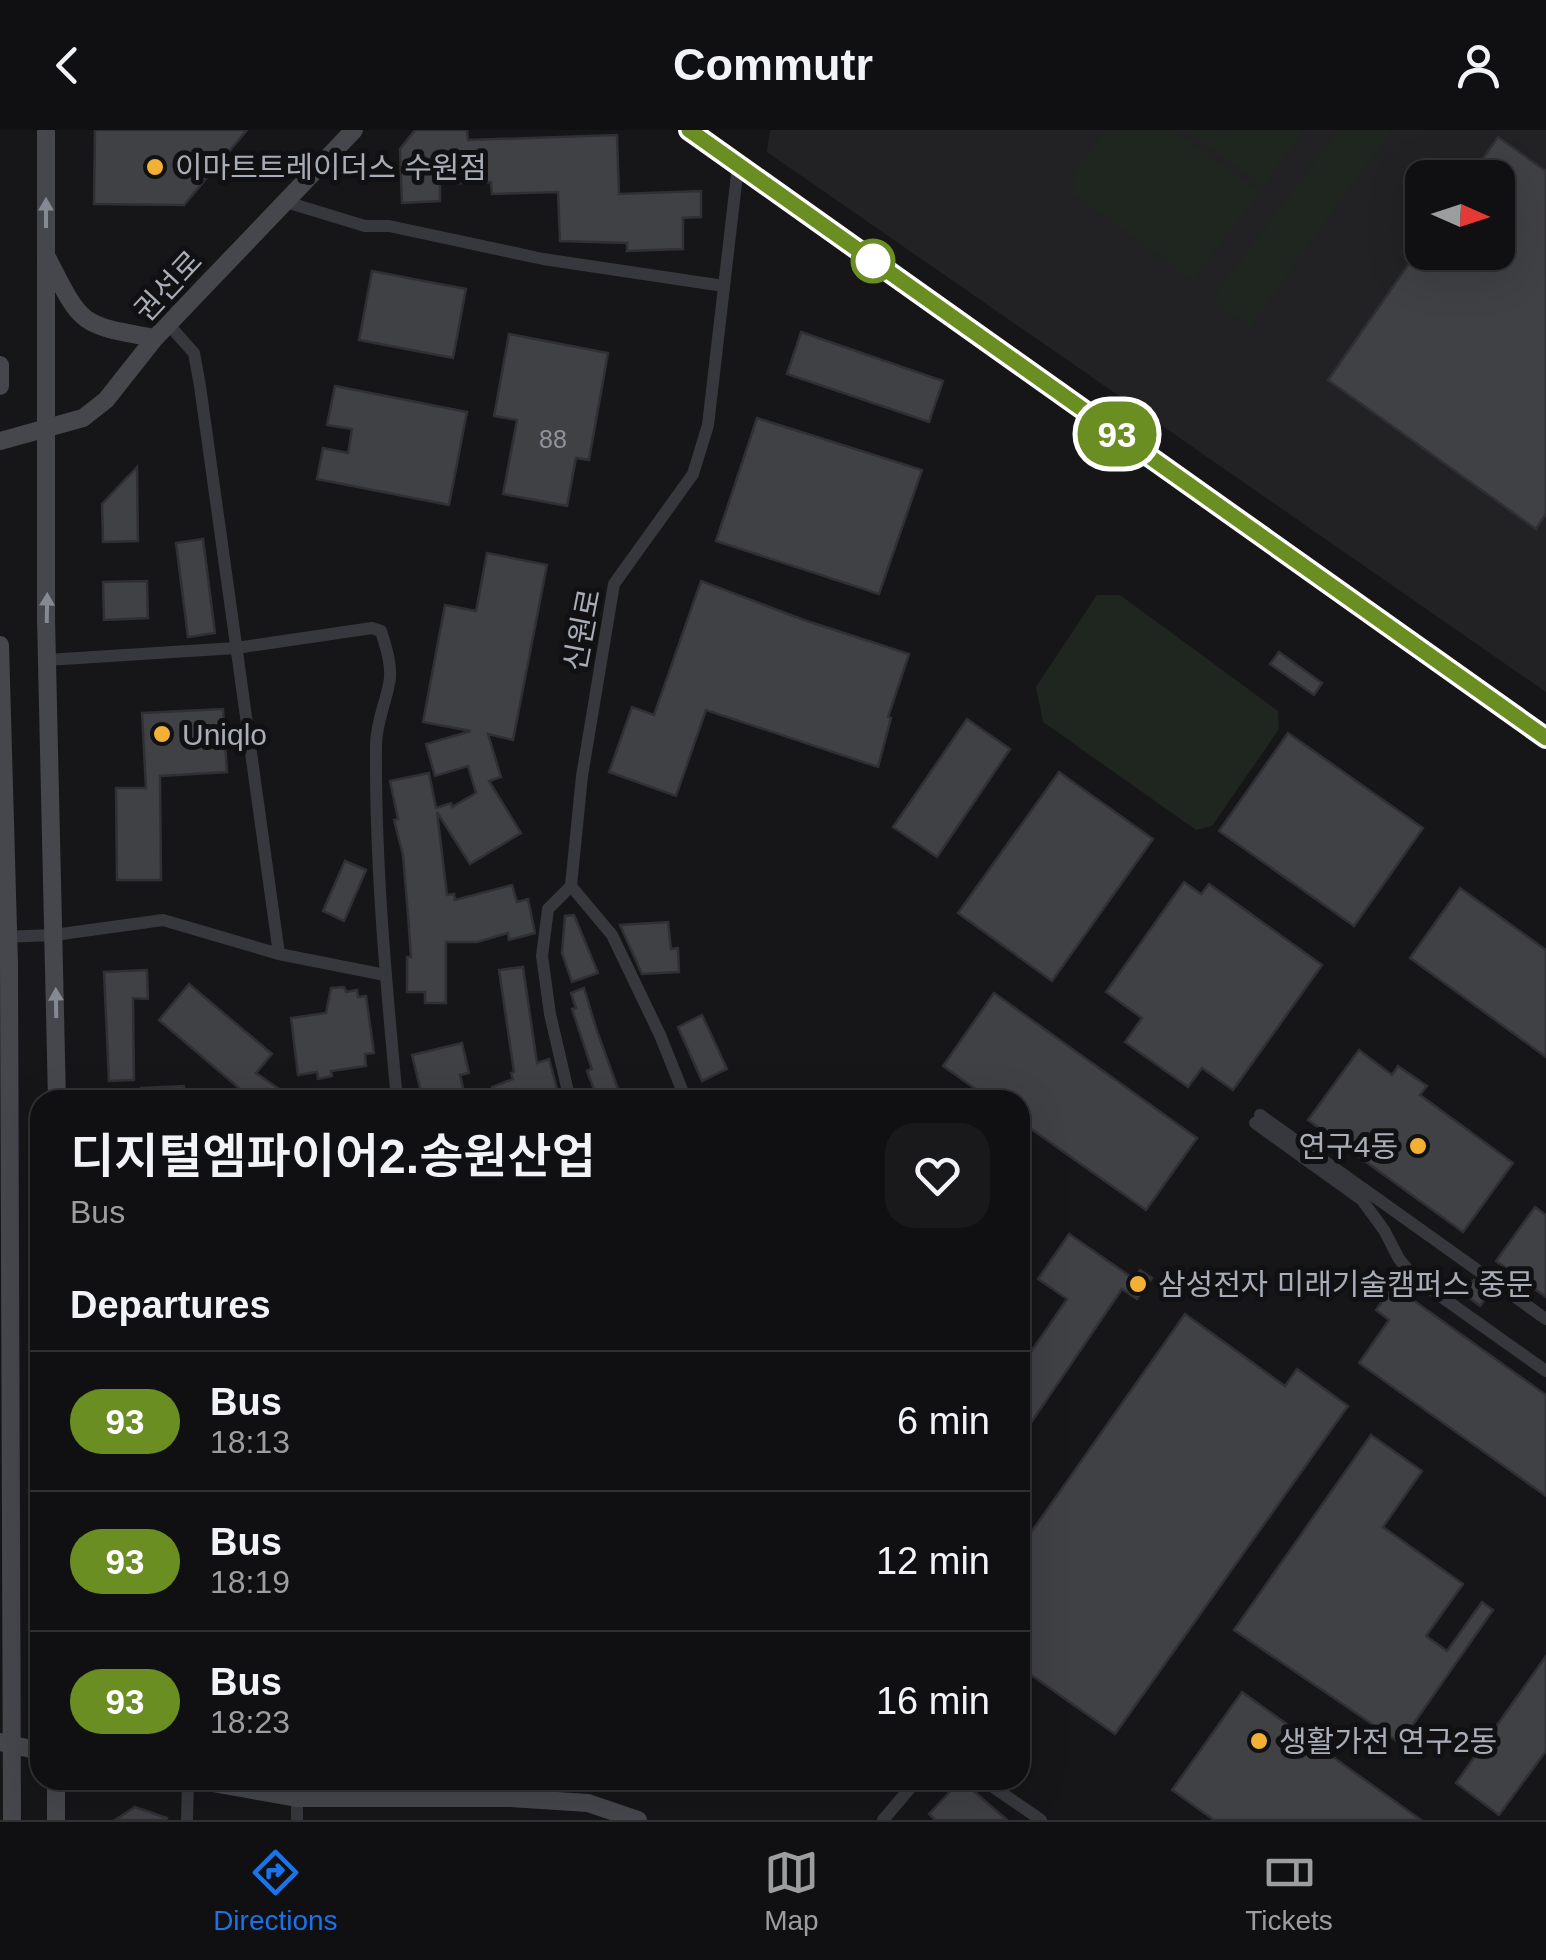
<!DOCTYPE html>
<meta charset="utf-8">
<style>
:root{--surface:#101012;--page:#19191b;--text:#f1f3f6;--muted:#9c9d9f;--line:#303032;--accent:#1a73e8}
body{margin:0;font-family:Arial,"Noto Sans KR",sans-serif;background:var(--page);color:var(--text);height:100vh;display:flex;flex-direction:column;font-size:38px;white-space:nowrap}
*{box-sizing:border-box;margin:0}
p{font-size:32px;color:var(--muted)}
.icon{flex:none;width:55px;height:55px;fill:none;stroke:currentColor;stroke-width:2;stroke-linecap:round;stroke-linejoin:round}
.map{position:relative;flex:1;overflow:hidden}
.details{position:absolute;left:30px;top:960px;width:1000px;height:700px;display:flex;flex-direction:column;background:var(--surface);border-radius:30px;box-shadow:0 10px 40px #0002,0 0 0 2px var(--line)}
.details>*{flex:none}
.badge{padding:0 20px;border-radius:32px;font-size:35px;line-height:65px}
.needle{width:65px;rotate:93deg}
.buttons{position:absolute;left:1405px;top:30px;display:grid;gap:20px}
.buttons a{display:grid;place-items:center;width:110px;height:110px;border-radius:20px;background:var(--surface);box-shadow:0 10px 40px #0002,0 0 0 2px var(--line);font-size:50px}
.map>.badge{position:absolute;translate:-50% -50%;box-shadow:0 0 0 5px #fff}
h2{padding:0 40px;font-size:38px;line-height:90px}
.round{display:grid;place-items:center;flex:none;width:105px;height:105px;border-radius:30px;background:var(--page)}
.overview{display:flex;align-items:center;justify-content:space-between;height:170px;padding:0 40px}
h1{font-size:48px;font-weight:600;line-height:75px}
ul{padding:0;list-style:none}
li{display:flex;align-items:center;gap:30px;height:140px;padding:0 40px;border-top:2px solid var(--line)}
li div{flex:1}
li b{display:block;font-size:38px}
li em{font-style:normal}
li .badge{min-width:110px;font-weight:700;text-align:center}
header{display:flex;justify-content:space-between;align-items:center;height:130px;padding:0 40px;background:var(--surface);font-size:45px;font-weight:600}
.tabs{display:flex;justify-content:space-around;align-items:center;height:140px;border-top:2px solid var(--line);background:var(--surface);font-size:28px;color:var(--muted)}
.tabs a{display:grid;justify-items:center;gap:5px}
.tabs .current{color:var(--accent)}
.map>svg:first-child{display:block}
.built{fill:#222225;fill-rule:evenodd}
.green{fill:#1e261f}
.building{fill:#404145;stroke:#303034;stroke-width:2.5}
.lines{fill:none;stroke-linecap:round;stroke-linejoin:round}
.street{stroke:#37383d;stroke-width:12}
.secondary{stroke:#45474d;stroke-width:18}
.oneway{fill:#858993}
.line-casing{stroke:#fff;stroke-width:22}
.line{stroke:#6b8e23;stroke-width:15}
.poi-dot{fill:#f2b134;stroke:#111113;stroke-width:4}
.stop-dot{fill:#fff;stroke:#6b8e23;stroke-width:5}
.labels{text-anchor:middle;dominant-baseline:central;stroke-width:10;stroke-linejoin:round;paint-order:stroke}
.number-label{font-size:25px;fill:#8e929b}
.poi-label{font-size:30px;fill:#a8adb8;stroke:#111113;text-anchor:start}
.street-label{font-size:30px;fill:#a8adb8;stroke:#111113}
</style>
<header><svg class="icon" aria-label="back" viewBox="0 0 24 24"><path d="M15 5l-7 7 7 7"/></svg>Commutr<svg class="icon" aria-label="person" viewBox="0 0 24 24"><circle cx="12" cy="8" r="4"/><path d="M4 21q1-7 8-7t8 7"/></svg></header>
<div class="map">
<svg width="1546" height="1690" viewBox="0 0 1546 1690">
<rect width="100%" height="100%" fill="#161618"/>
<path class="built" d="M770 0H1546V562L767 22ZM1422 48H1498V122H1422Z"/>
<g class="green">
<path d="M1106 0H1174L1260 62 1192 150 1074 64V41Z"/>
<path d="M1186 0H1304L1263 57Z"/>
<path d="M1339 0H1392L1250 197 1211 169Z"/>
<path d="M1097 465H1120L1278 581 1279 599 1212 696 1196 700 1043 592 1036 557Z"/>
</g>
<g class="building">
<path d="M95 0H247L184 75 94 74Z"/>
<path d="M415 0H467L468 10 617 5 619 64 701 61V87L683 88V119L627 121V113L560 111 558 62 492 64 491 52 440 54V71L402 73 400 19Z"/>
<path d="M1498 7 1546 41V384L1536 399 1328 250 1417 122H1498V48H1469Z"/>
<path d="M372 141 466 159 453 228 359 210Z"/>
<path d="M801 202 943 251 929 292 787 244Z"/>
<path d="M509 204 608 223 589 330 576 328 567 376 503 364 517 290 494 286Z"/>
<path d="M335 256 467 282 449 375 317 349 323 318 348 323 352 299 327 295Z"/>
<path d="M757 288 922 340 879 464 716 411Z"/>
<path d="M137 337 138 411 103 412 102 374Z"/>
<path d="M203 409 215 503 188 507 176 413Z"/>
<path d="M487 423 547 435 513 610 488 604 501 647 489 651 521 703 470 734 437 682 447 765 454 764 455 770 512 755 517 772 528 769 535 803 509 810 508 803 477 812H446V873H425V862H407V827H411L408 785 403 725 394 690 398 689 390 651 429 643 436 678 451 673 452 677 476 663 468 636 435 646 426 614 471 601 423 592 445 475 476 481Z"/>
<path d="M147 451 148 488 104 490 103 452Z"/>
<path d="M701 451 804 490 909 524 888 587 891 588 878 637 706 580 676 666 609 642 632 577 654 585Z"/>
<path d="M1279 522 1322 553 1314 565 1270 534Z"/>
<path d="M223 579 227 642 160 646 161 750H117L116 658H146L142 583Z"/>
<path d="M967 589 1010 619 937 727 893 697Z"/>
<path d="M1288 603 1423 698 1354 796 1219 701Z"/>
<path d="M1059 642 1153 709 1052 851 958 783Z"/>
<path d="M345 731 366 740 344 791 323 781Z"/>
<path d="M1184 752 1201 764 1209 754 1322 835 1233 960 1202 938 1188 957 1125 912 1142 888 1106 862Z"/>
<path d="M1460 758 1546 820V927L1410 828Z"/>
<path d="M574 785 598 843 572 852 562 823 565 786Z"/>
<path d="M668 792 671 819 678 818 679 842 642 844 620 795Z"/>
<path d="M523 837 537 933 549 929 560 970H540L537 960 511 970H497L492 957 513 949 511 943 514 942 499 840Z"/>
<path d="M147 840 148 869 133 868 134 950 109 951 104 842Z"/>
<path d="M189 854 272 924 256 943 295 970H253L159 890Z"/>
<path d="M344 857 346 862 357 860 358 867 366 866 374 923 365 924 366 936 331 941 332 946 318 949 317 942 298 945 291 888 326 883 331 858Z"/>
<path d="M584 858 597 901 622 970H598L587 941 592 939 572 879 576 878 571 863Z"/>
<path d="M994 863 1197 1008 1146 1080 1020 991V970H991L943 936Z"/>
<path d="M702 885 727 939 702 951 678 897Z"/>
<path d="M462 913 469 943 460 945 466 970H423L412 925Z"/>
<path d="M1359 920 1392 945 1398 936 1427 956 1420 965 1513 1033 1463 1102 1308 990Z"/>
<path d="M184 956 185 970H141V958Z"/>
<path d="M1535 1077 1546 1085V1167L1496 1131Z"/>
<path d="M1069 1104 1134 1149 1140 1140 1152 1148 1137 1169 1122 1159 1020 1309V1238L1067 1169 1038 1149Z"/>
<path d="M1474 1150 1491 1162 1480 1176 1463 1163Z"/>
<path d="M1397 1151 1410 1160 1406 1165 1546 1265V1366L1359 1233 1389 1190 1376 1180Z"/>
<path d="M1185 1184 1285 1256 1297 1239 1348 1276 1115 1604 1020 1537V1418Z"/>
<path d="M1371 1305 1422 1341 1383 1397 1463 1454 1426 1506 1447 1521 1482 1472 1493 1480 1400 1613 1234 1500Z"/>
<path d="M1546 1526V1621L1499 1685 1456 1653Z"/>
<path d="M1242 1562 1421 1690H1214L1172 1660Z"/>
<path d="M961 1650 992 1677 1007 1690H935L929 1684Z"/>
<path d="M135 1677 167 1688 166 1690H115Z"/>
</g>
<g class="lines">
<g class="street">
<path d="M286 72 365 96H389L543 129 724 156"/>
<path d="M47 530 236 518 372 498 381 501C386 517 393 538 389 554 385 575 376 593 376 615 375 733 386 852 397 970"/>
<path d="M2 807 54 805 163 790 279 824 200 256 194 223 168 194"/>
<path d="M279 824 385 845"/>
<path d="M570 970 550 884 542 826 548 779 571 756"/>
<path d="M686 970 660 905 612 805 571 756 582 646 614 454 693 344 708 295 738 36"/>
<path d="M1260 985 1546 1189"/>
<path d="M1255 993 1362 1070 1384 1100 1399 1129 1415 1148 1546 1241"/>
<path d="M297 1650V1690"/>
<path d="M983 1650 1041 1690"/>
<path d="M187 1690 188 1650"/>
<path d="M883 1690 917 1650"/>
</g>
<g class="secondary">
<path d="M46 0V489L57 970"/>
<path d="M689 0 1546 608"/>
<path d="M48 129C82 196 80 195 155 208"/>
<path d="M0 235V256"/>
<path d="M0 311 83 288 106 270 155 208 354 0"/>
<path d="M0 515 9 834 12 1690"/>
<path d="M0 1612 40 1621"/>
<path d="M196 1650 297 1668H510L588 1673 638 1690"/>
<path d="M56 1690V1650"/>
</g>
</g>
<defs><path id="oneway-solid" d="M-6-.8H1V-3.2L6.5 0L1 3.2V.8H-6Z" transform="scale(2.5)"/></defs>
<g class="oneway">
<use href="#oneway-solid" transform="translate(46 83) rotate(-90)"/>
<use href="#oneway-solid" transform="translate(47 478) rotate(-89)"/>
<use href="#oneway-solid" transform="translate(56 873) rotate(-91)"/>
</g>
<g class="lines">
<defs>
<path id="line" d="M689 0 1546 608"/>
</defs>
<use href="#line" class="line-casing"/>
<use href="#line" class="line"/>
</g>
<g class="poi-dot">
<circle cx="155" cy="37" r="10"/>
<circle cx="162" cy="604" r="10"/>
<circle cx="1418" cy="1016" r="10"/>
<circle cx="1138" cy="1154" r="10"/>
<circle cx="1259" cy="1611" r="10"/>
</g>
<circle class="stop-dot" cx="873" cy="131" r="20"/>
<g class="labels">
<g class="number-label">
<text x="553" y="309">88</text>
</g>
<g class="poi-label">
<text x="175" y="37">이마트트레이더스 수원점</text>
<text x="182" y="604">Uniqlo</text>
<text x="1398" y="1016" text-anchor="end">연구4동</text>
<text x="1158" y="1154">삼성전자 미래기술캠퍼스 중문</text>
<text x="1279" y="1611">생활가전 연구2동</text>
</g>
<g class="street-label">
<text transform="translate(168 156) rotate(-47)">권선로</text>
<text transform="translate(582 500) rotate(-79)">신원로</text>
</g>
</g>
</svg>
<div class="buttons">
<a><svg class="needle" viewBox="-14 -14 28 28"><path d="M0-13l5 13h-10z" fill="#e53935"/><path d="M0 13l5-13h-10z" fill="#9c9d9f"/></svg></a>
</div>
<b class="badge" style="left:1117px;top:304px;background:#6b8e23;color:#fff">93</b>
<section class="details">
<div class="overview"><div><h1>디지털엠파이어2.송원산업</h1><p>Bus</p></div><a class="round"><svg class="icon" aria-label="heart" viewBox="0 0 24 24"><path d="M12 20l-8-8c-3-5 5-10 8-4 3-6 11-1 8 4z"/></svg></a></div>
<h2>Departures</h2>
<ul>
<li><span class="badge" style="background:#6b8e23;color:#fff">93</span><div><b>Bus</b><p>18:13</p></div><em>6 min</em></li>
<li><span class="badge" style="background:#6b8e23;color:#fff">93</span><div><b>Bus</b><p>18:19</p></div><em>12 min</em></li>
<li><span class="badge" style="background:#6b8e23;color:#fff">93</span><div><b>Bus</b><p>18:23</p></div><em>16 min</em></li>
</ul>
</section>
</div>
<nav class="tabs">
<a class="current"><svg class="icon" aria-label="directions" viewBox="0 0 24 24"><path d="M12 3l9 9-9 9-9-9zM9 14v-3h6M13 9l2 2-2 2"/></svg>Directions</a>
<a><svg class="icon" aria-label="map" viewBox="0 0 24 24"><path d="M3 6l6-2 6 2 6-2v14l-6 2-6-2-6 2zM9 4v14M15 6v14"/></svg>Map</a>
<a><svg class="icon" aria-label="tickets" viewBox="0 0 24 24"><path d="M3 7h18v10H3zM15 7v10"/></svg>Tickets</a>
</nav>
